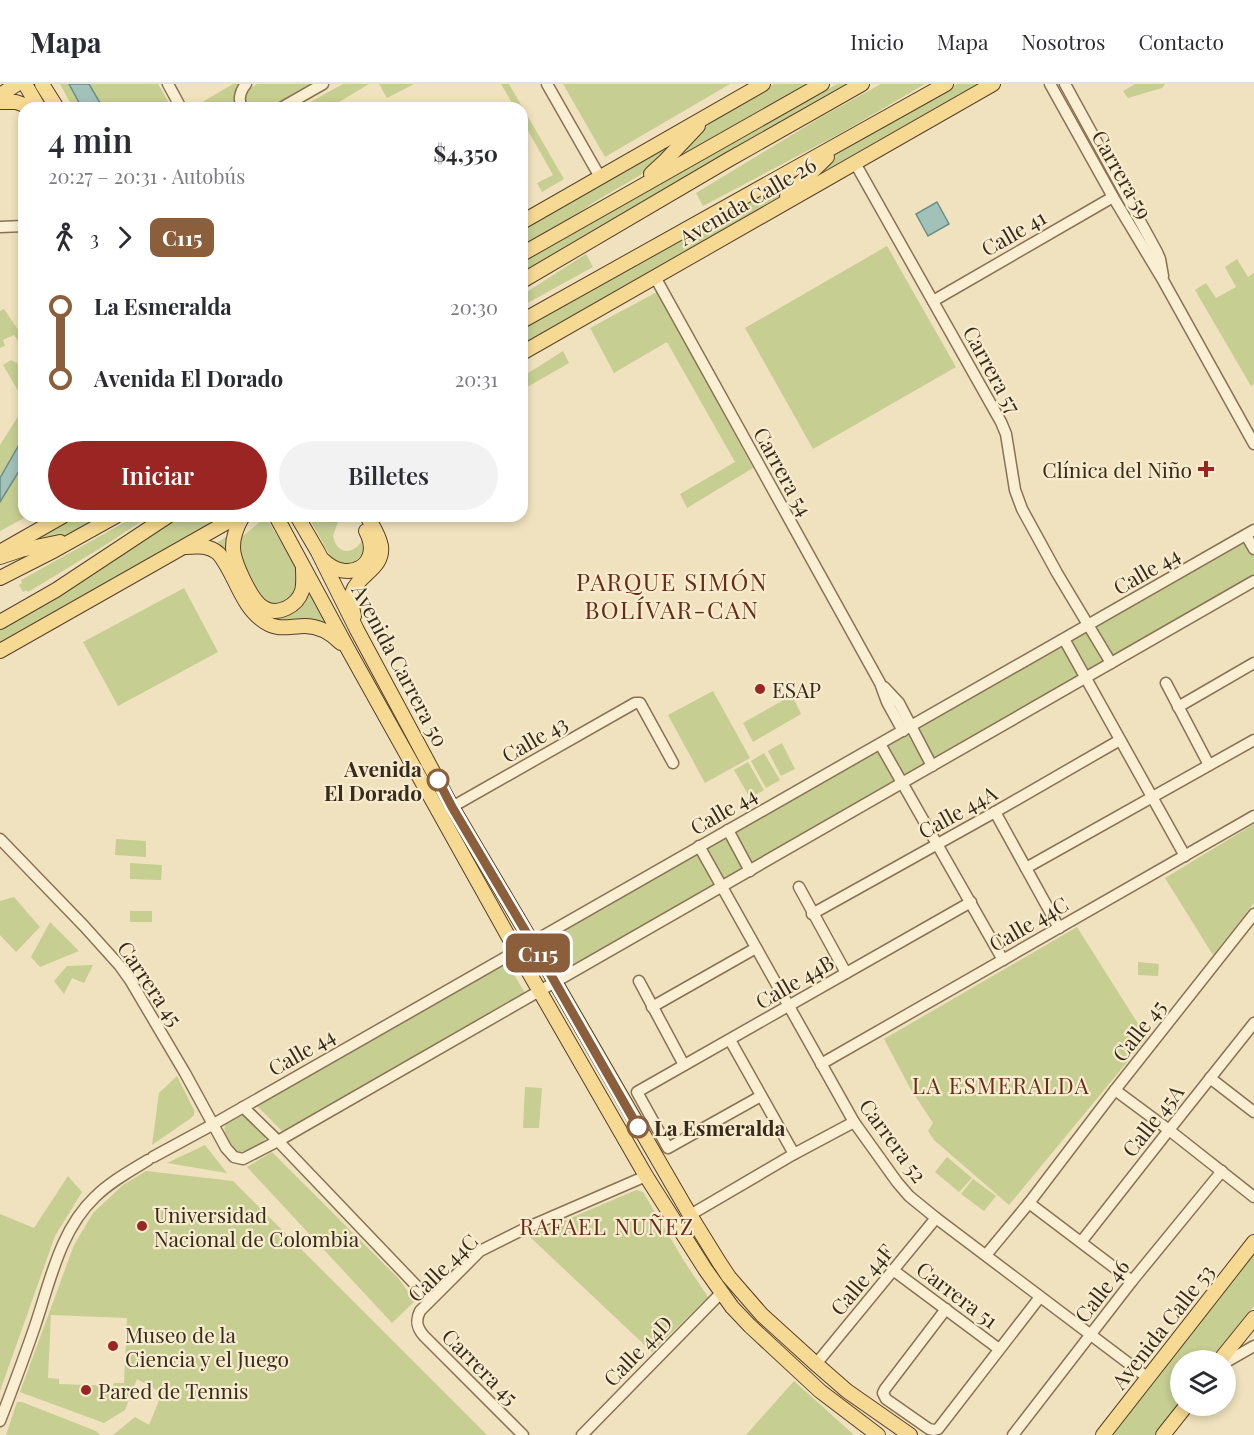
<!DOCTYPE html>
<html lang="es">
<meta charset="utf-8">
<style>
:root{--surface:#fff;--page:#f2f2f3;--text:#2b2b33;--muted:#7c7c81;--line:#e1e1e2;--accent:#9b2523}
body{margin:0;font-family:"Playfair Display",serif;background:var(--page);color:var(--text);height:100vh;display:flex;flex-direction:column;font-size:22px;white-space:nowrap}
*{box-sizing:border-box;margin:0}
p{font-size:20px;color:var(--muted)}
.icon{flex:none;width:33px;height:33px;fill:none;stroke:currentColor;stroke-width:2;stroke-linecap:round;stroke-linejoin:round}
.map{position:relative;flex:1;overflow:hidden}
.sheet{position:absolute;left:18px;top:18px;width:510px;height:420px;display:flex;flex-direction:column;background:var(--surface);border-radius:18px;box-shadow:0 3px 9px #0003}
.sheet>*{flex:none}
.badge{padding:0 12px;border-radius:9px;font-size:21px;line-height:39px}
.buttons{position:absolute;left:1170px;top:1266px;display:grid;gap:12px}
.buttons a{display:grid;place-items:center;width:66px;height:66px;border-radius:50%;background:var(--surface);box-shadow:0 3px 9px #0003;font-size:30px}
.map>.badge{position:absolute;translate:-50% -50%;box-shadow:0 0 0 3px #fff}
.legs{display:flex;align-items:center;gap:9px;height:66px;padding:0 30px;font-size:20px}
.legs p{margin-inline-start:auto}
.overview{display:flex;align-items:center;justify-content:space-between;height:102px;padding:0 30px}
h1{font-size:33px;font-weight:600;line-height:45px}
.button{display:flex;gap:12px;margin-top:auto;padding:12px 30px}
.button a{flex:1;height:69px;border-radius:36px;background:var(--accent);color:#fff;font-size:24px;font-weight:600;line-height:69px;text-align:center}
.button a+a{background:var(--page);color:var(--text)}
ul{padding:0 30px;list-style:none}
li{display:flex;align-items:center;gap:21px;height:72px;font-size:22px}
li i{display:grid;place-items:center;width:9px;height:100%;margin:0 8px;background:currentColor}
li i::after{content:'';width:15px;height:15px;margin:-8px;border:4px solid;border-radius:50%;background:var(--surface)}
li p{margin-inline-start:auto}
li:first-child i{background:linear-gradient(#0000 50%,currentColor 0)}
li:last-child i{background:linear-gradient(currentColor 50%,#0000 0)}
header{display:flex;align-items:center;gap:36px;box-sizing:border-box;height:84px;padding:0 30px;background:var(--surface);border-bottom:2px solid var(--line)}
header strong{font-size:28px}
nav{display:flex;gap:33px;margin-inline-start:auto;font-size:21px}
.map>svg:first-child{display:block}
.green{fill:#c6ce92;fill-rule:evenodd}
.water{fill:#a2c1b9;stroke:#698f87;stroke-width:1.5}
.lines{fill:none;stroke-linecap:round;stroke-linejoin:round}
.minor-casing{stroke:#897256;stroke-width:13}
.major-casing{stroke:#56402b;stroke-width:16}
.minor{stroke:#faefd2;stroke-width:10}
.major{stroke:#f6d993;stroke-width:14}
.line-1-casing{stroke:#fff;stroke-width:14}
.line-1{stroke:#8b5e3c;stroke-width:9}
.poi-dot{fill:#9b2523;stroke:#f7ecce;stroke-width:2}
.stop-1-dot{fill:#fff;stroke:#8b5e3c;stroke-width:3}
.labels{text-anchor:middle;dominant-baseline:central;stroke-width:4.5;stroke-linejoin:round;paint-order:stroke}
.street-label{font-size:21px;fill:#382a1c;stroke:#f7ecce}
.poi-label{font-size:21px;fill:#382a1c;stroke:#f7ecce;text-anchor:start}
.stop-label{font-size:21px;font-weight:bold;fill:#382a1c;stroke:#f7ecce;text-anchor:end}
.neighbourhood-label{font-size:22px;letter-spacing:1.5px;fill:#672b19;stroke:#f7ecce}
.quarter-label{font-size:24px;letter-spacing:1.5px;fill:#672b19;stroke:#f7ecce}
</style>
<header>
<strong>Mapa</strong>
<nav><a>Inicio</a><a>Mapa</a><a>Nosotros</a><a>Contacto</a></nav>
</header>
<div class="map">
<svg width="1254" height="1351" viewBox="0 0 1254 1351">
<rect width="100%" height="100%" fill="#f0e2be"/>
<g class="green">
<path d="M60 0H158L172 24H73Z"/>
<path d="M233 0H240C233 9 235 13 238 24H192Z"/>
<path d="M257 0H313L270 24H247L246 23 244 15 246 7Z"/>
<path d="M343 0H369L329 24H303L312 17Z"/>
<path d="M379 0H414L387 14Z"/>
<path d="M501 0H509L564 95 542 108 537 99 553 91 522 36V24H515Z"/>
<path d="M563 0H730L605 73Z"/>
<path d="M774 0H809L670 79 719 30Z"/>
<path d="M837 0H856L522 192V178L648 105 708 73Z"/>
<path d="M881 0H925L841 49 703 122 696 109 823 32Z"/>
<path d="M957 0H982L803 102 826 77Z"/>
<path d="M1135 0H1165L1162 4 1128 14 1123 7Z"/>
<path d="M687 48 666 72 642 90 596 117 554 145 522 164V143Z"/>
<path d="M817 76 781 113 522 262V242Z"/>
<path d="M887 162 956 283 813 365 745 244Z"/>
<path d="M586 170 593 183 522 222V211Z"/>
<path d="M1237 175 1248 193 1254 189V300L1251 302 1195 206 1206 199 1216 214 1236 203 1225 183Z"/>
<path d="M657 208 753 384 687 424 680 410 735 378 667 258 614 289 590 244Z"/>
<path d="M4 225 23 253 24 252V265L14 251 3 256 5 262 0 264V227Z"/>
<path d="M563 267 569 279 522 306V293Z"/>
<path d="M11 276 24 283V317L3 281Z"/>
<path d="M24 323V432H28L0 447V361Z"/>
<path d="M69 432H106L63 453 15 461Z"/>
<path d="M136 432H150L99 465 28 508 27 506 23 508 19 501 22 499 21 496Z"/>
<path d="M178 432H226L0 562V543Z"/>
<path d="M308 432H337L338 438 333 452C337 472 354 471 363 455V470L352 480 347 482 333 477Z"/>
<path d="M266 433 299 488 296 513 276 522 263 518 241 482 239 455Z"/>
<path d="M231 450 238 487 276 530 307 502 331 547 268 536 213 461Z"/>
<path d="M1254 451V491L564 887 547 856 862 674Z"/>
<path d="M184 504 218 568 118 622 83 558Z"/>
<path d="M713 607 750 674 705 699 668 631Z"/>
<path d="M792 611 801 630 753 658 743 639Z"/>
<path d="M782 659 795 685 781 692 768 667Z"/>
<path d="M764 669 780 696 766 704 751 677Z"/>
<path d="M748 678 764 706 750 714 734 686Z"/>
<path d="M1254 740V819L1213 871 1165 794Z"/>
<path d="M116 755 146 757V773L115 771Z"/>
<path d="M130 779 162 781 161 796 130 795Z"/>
<path d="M14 813 40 843 16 868 0 851V817Z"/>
<rect x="130" y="827" width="22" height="11"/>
<path d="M50 838 79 867 40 883 31 873Z"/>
<path d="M1077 843 1147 954 1009 1121 934 1056 928 1047 933 1039 910 1004 884 955Z"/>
<path d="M506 877 525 909 282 1047 256 1021Z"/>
<path d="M1138 878 1159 880 1158 892 1138 891Z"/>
<path d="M93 881 84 899 72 894 64 910 54 897 67 882Z"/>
<path d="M177 992 194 1026V1031L191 1034 152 1061 159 1009Z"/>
<path d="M525 1003 542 1004 539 1044H523Z"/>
<path d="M243 1027 266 1051C265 1052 265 1054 265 1056 262 1061 243 1068 237 1069 230 1063 220 1047 227 1038 230 1034 238 1030 243 1027Z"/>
<path d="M205 1061 227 1089 167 1079Z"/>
<path d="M272 1068 398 1194 415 1217 392 1239 247 1083Z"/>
<path d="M947 1073 972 1094 959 1108 935 1088Z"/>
<path d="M146 1087 233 1097 487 1351H113L135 1333 149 1341 162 1309 137 1295 125 1326 104 1339 20 1308 74 1161 93 1129 123 1101ZM51 1231 127 1234 124 1299H114L113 1302 59 1300V1295L48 1294Z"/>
<path d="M68 1092 82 1108 55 1152 0 1307V1130L34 1144Z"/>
<path d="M973 1095 996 1112 984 1127 961 1110Z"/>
<path d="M636 1106 643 1108 684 1177 708 1213 652 1268 529 1152Z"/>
<path d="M1254 1166V1222L1212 1276H1180V1318L1155 1351H1110Z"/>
<path d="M794 1297 853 1350 852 1351H746Z"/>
<path d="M17 1318H22L96 1347 100 1351H6Z"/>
</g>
<g class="water">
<path d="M69 0H89L103 24H82Z"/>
<path d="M937 118 949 140 928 152 916 130Z"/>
<path d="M24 352V379L0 418V394Z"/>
</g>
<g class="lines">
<defs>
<g id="minor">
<path d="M168 0 181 24"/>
<path d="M547 0 600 93"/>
<path d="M1050 0 1113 113 1164 198 1254 360"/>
<path d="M1065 0 1157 168 1160 175 1163 192"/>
<path d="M242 24C238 16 240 7 246 0"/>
<path d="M281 24 323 0"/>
<path d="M855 79 1001 338 1006 350 1015 406 1022 425 1057 489 1111 579"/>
<path d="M0 143 24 142"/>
<path d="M655 193 880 599 887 618 903 647"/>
<path d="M933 217 1113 113"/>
<path d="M1246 451 1254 465"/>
<path d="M1064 555 1185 772"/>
<path d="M1166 599 1209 681"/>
<path d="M884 603 899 619 932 682"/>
<path d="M1178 623 1254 579"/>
<path d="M880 660 1003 876"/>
<path d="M452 723 635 619H640L673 679"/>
<path d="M995 728 1059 844"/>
<path d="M728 746 750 787"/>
<path d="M0 755 84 842 120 882 130 896 185 989 226 1064 234 1073 243 1075 278 1057 1254 497"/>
<path d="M699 762 854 1038 897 1098 909 1112 936 1134 1148 1294"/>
<path d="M1026 784 1254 656"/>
<path d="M799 803 846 889"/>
<path d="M812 830 995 728 1120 656"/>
<path d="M639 897 684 981"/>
<path d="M652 923 756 864"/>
<path d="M730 956 794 1070"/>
<path d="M821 980 1254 732"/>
<path d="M1210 994 1254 1028"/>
<path d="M1115 1006 1169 1046 1254 1113"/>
<path d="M761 1012 668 1064 637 1008 971 818"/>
<path d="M243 1023 278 1057 430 1216"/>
<path d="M153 1073 212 1041 1254 446"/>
<path d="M1029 1119 1132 1197"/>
<path d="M690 1131 794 1070 854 1038"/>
<path d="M1081 1158 1169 1046 1254 939"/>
<path d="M986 1171 1029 1119 1115 1006 1254 830"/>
<path d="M893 1186 999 1265"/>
<path d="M946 1225 885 1305 883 1309 886 1315 929 1345 934 1346 938 1345 1040 1213"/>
<path d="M1226 1278 1254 1262"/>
<path d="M816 1280 936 1134"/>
<path d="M0 1337C12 1306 24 1274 35 1242 50 1198 60 1146 95 1113 110 1098 130 1087 148 1076"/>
<path d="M523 1351 424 1252C417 1244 415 1237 420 1227L480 1167 526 1144 646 1092"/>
<path d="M582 1351 721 1209"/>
<path d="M1013 1351 1132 1197 1222 1087"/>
</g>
<g id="major">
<path d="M25 0 39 24"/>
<path d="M42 0 57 24"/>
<path d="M0 11 17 0"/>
<path d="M0 18H16L33 24"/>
<path d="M651 90 664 78 698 42"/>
<path d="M787 112 827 73"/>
<path d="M522 138 763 0"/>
<path d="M522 170 822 0"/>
<path d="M522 197 728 76 862 0"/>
<path d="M522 237 946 0"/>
<path d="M522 269 993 0"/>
<path d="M243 432C237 442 233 451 233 463 233 477 251 517 264 524 278 532 297 522 302 507 304 500 303 491 303 484"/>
<path d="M276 432 349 567 512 859 646 1092 705 1185 732 1223 750 1242 820 1307 878 1351"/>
<path d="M297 432 318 468 357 546 452 723 532 858 690 1131 719 1178 729 1193 762 1231 816 1280 847 1307 910 1351"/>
<path d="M185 463C198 462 209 461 219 470 236 491 241 523 265 538 278 547 290 542 305 542 320 542 331 549 341 559"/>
<path d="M5 465 63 432"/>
<path d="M0 473 21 466 60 458"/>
<path d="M323 476C348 501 384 480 366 447"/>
<path d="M0 494 55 466 116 432"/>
<path d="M354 532C352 524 350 516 352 509 358 490 384 485 381 462 379 451 372 441 367 432"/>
<path d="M0 538 56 506 168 432"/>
<path d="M0 567 238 432"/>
<path d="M1220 1276 1254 1234"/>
<path d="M1103 1351 1254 1158"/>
<path d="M1163 1351 1186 1322"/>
</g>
</defs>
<use href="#minor" class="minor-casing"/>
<use href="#major" class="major-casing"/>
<use href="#minor" class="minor"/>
<use href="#major" class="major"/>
</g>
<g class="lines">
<defs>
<path id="line-1" d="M438 696 452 723 532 858 638 1043"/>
</defs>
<use href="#line-1" class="line-1-casing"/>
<use href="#line-1" class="line-1"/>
</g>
<g class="poi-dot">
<path d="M1203 376h6v6h6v6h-6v6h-6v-6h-6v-6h6z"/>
<circle cx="760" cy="605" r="6"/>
<circle cx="142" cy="1142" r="6"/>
<circle cx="113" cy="1262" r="6"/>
<circle cx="86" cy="1306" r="6"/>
</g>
<g class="stop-1-dot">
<circle cx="438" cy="696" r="10"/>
<circle cx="638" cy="1043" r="10"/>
</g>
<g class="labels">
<g class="street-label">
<text transform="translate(1123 90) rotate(60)">Carrera 59</text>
<text transform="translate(747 116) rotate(-30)">Avenida Calle 26</text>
<text transform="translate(1013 148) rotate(-30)">Calle 41</text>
<text transform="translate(993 285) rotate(61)">Carrera 57</text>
<text transform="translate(784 387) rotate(61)">Carrera 54</text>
<text transform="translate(1146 486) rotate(-30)">Calle 44</text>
<text transform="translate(401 581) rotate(62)">Avenida Carrera 50</text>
<text transform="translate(534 654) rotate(-30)">Calle 43</text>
<text transform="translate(723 726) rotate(-30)">Calle 44</text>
<text transform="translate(957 727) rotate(-29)">Calle 44A</text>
<text transform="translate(1028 839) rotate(-30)">Calle 44C</text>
<text transform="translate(794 897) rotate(-30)">Calle 44B</text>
<text transform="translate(151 899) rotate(56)">Carrera 45</text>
<text transform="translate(1138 946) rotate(-52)">Calle 45</text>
<text transform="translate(301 967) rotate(-30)">Calle 44</text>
<text transform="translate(1152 1036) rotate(-52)">Calle 45A</text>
<text transform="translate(894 1056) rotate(54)">Carrera 52</text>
<text transform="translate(442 1183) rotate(-44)">Calle 44C</text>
<text transform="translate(861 1195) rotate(-50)">Calle 44F</text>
<text transform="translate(1101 1206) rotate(-52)">Calle 46</text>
<text transform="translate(958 1210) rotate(37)">Carrera 51</text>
<text transform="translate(1162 1242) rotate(-52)">Avenida Calle 53</text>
<text transform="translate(637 1266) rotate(-46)">Calle 44D</text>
<text transform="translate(481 1282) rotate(45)">Carrera 45</text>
</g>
<g class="poi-label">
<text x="1192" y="385" text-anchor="end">Clínica del Niño</text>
<text x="772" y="605">ESAP</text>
<text x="154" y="1130">Universidad<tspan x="154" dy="24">Nacional de Colombia</tspan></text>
<text x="125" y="1250">Museo de la<tspan x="125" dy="24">Ciencia y el Juego</tspan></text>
<text x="98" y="1306">Pared de Tennis</text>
</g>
<g class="stop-label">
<text x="422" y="684">Avenida<tspan x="422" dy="24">El Dorado</tspan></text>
<text x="654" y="1043" text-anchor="start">La Esmeralda</text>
</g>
<g class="neighbourhood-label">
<text x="1001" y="1001">LA ESMERALDA</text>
<text x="607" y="1142">RAFAEL NUÑEZ</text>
</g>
<g class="quarter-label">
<text x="672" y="497">PARQUE SIMÓN<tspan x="672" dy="28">BOLÍVAR-CAN</tspan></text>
</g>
</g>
</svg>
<div class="buttons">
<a><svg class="icon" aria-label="layers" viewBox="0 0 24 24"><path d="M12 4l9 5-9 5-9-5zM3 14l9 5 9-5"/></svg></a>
</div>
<b class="badge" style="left:538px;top:869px;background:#8b5e3c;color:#fff">C115</b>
<section class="sheet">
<div class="overview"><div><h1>4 min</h1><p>20:27 – 20:31 · Autobús</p></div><b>$4,350</b></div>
<div class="legs"><svg class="icon" aria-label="walk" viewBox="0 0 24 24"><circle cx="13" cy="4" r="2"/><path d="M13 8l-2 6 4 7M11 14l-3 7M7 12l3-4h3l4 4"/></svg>3<svg class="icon" aria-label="forward" viewBox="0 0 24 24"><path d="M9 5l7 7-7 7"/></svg><b class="badge" style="background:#8b5e3c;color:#fff">C115</b></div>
<ul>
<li><i style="color:#8b5e3c"></i><b>La Esmeralda</b><p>20:30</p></li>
<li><i style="color:#8b5e3c"></i><b>Avenida El Dorado</b><p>20:31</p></li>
</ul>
<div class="button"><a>Iniciar</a><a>Billetes</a></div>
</section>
</div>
